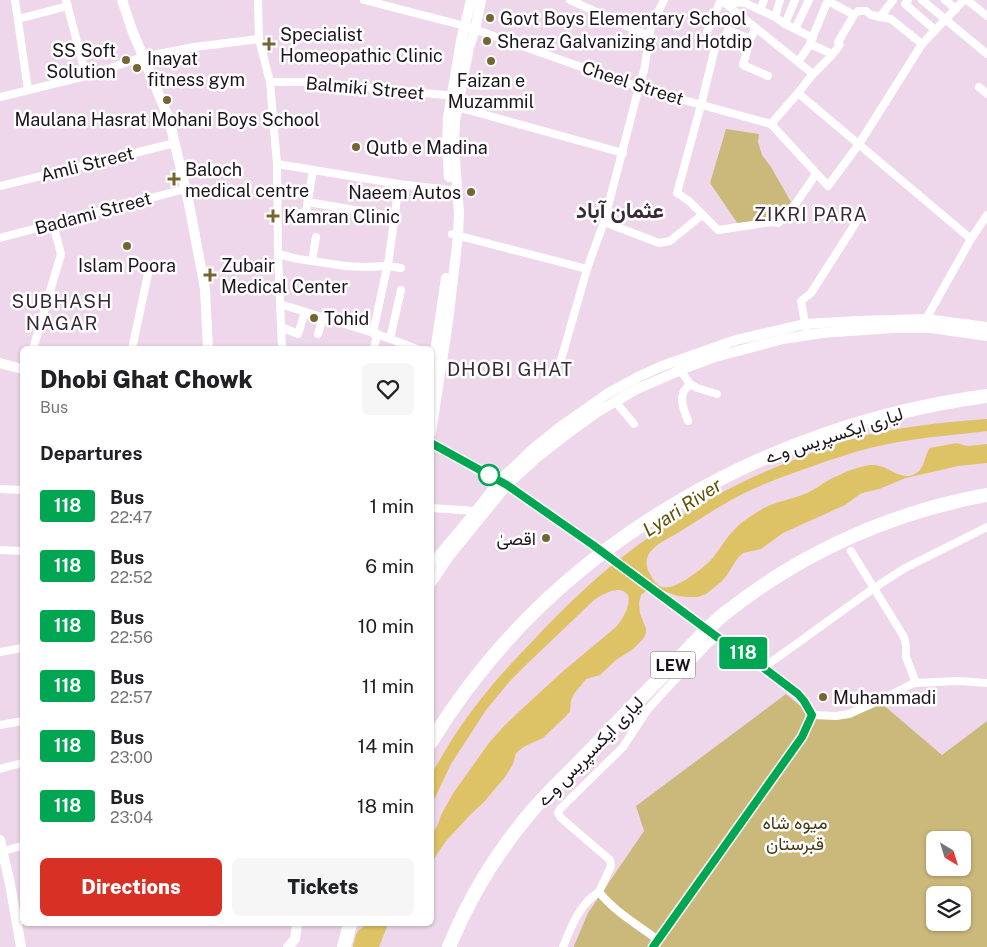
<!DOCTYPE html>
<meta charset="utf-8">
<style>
:root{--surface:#fff;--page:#f6f6f6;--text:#202124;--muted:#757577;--accent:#d93025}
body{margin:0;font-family:"Public Sans",Vazirmatn,sans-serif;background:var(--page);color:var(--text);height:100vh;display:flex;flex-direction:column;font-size:19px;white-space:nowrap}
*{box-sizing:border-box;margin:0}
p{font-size:16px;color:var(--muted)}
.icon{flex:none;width:28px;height:28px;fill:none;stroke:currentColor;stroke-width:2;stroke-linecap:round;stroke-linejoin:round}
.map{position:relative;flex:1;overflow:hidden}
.panel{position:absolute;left:20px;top:346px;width:414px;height:580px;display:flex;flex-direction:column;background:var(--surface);border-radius:8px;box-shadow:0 1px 4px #0004}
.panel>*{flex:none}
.badge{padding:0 10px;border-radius:4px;font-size:18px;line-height:32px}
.needle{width:32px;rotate:142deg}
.controls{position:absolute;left:926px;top:831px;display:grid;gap:10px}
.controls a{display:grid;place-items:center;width:45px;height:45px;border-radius:8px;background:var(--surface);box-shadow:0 1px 4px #0004;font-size:25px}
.map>.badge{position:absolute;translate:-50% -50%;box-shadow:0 0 0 2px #fff}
h2{padding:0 20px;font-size:19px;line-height:45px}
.round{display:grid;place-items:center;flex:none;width:52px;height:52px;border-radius:8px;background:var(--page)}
.head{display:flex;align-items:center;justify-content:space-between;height:85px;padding:0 20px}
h1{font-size:24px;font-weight:800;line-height:38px}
.primary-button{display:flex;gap:10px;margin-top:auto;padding:10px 20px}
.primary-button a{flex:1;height:58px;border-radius:8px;background:var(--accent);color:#fff;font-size:20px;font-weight:800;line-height:58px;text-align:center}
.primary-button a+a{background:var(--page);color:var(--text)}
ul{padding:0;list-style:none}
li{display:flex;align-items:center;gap:15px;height:60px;padding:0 20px}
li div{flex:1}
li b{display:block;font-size:19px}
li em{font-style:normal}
li .badge{min-width:55px;font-weight:700;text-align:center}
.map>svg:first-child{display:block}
.green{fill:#cbb87b;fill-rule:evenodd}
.water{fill:#ddc266}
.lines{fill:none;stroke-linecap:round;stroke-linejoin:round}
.street{stroke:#fff;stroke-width:8}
.secondary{stroke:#fff;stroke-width:10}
.highway{stroke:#fff;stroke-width:14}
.line-casing{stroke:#fff;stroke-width:11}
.line{stroke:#00a651;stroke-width:8}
.poi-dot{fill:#746633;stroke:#fff;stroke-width:2}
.stop-dot{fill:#fff;stroke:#00a651;stroke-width:2.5}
.labels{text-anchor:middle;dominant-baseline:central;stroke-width:5;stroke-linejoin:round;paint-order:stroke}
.shield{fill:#fff;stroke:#615b60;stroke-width:1}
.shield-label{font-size:16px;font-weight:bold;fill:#1d151c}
.poi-label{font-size:18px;fill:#1d151c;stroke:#fff;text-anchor:start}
.street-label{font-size:18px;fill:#1d151c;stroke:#fff}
.park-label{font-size:18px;fill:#463b13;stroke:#fff}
.neighbourhood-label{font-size:19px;letter-spacing:1px;fill:#3a2938;stroke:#fff}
.water-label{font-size:19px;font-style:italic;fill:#5f4d00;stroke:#fff}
.district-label{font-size:22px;font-weight:bold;fill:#3a2938;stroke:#fff}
</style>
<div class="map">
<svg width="987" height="947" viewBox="0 0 987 947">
<rect width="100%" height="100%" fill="#eed7ea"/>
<g class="green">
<path d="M726 129 759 134 758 142 762 155 771 167 791 202 783 211V216L778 223 740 227 710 183Z"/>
<path d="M786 694 805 710 849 717 881 703 942 755 987 721V947H574V946L588 913 644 831 636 806ZM935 840H962V868H935ZM935 895H962V922H935Z"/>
</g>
<g class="water">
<path d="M987 419V431C956 435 924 437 893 443 861 449 829 460 799 471 782 477 765 483 749 491 725 502 703 517 681 531 667 540 640 549 648 570 651 576 655 585 662 587 675 591 702 569 711 560 719 551 725 539 734 530 742 521 754 514 764 508 778 501 793 499 807 493 814 490 820 485 827 481 838 475 860 465 873 465 887 464 900 482 915 474 925 469 924 456 930 448L957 443 963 445 968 446 987 444V463L958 466 906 478 879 489 866 492 860 494 845 505 783 533 761 549 743 553 737 559 727 575 721 582 706 594 698 597H688L678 596 658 589H649L641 595 639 603 640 613 646 629V633L643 639 633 649 616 660 600 675 586 679 574 694 571 701 570 711 566 716 543 738 525 746 516 753 513 764 505 777 484 802 470 815 446 841 437 854 431 864V836L438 824 441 815 454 792 489 743 504 726 523 708 561 673 616 627C622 621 633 602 627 594 620 584 601 595 594 600L527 664 510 681 486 710 451 764 431 806C431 798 429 784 432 776 433 769 439 762 442 756 461 723 484 693 510 665 538 635 567 604 598 577 657 526 726 485 799 458 816 451 834 444 852 439 896 427 942 422 987 419Z"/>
<path d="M370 924H388L379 947H353C357 932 355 930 370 924Z"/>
</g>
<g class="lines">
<g class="street">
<path d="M15 0 28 90"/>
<path d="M66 0 86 76"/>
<path d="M258 0 259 39 270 82 277 164 278 254 282 349"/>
<path d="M364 0 465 26 644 89 771 124 828 186 859 144 922 44 964 0"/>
<path d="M570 0 649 36"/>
<path d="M721 0 813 74 798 93 771 124"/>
<path d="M908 0 905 4 935 30"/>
<path d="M922 0 987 54"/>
<path d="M945 0 956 9"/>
<path d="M967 0 987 16"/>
<path d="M828 1 854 15"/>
<path d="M725 2 745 3 775 17 785 24 813 38"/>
<path d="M760 10 764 0"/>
<path d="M775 17 780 0"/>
<path d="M880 17 893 0"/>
<path d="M18 19 68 6"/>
<path d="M785 24 795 0"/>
<path d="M756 28 750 39 743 65 768 76"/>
<path d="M795 29 809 0"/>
<path d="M707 32 721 0"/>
<path d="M725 38 728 30 750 39"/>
<path d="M717 40 701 105 677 193 689 201 718 230 772 222 778 223 790 212 816 174"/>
<path d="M810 44 832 54"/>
<path d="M798 62 809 46 828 0"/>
<path d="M813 74C821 66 835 54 840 44L838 42 854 15 858 11H866L871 15 891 19 922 44"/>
<path d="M270 82H312L455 96"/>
<path d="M979 87 987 94"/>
<path d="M798 93 971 239"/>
<path d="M0 97 86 76 143 57 194 47 259 39"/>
<path d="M457 107 623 153"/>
<path d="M277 164 399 184 457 191"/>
<path d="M0 186 175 143"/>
<path d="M308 202 395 217"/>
<path d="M301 213 306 212 313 170"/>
<path d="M604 222 659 243 670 241 702 215"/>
<path d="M452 234 587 269"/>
<path d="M0 238 185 189"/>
<path d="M278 254 298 259 346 266 365 267 388 266 401 268"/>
<path d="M312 261 316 237"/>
<path d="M280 304 377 334 417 349"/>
<path d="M925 324 926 319 971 239 987 215"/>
<path d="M281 327 298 334 305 312"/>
<path d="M373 333 389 258 399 184"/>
<path d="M318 334 323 318"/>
<path d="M807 335 801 301 811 293 857 221"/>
<path d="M390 339 401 290"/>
<path d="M33 349 61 254 53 224"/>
<path d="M132 349 148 274"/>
<path d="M374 349 377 334"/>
<path d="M561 360 587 269 604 222 641 79 644 71 651 26 664 0"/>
<path d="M678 367 690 384 697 388 717 394"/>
<path d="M615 401 634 424"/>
<path d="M688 421C685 412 679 400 684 391 686 388 688 387 690 384"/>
<path d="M0 489 22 490"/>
<path d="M431 508 476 511"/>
<path d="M0 550 22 551"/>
<path d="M851 551 904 637 906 646V657L916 683"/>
<path d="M0 652 22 648"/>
<path d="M763 668 874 588 905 568 987 527"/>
<path d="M812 715 836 716 849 714 880 700 914 683 959 681 987 683"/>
<path d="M0 725 22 721"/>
<path d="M0 769 22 763"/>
<path d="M3 851 22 846"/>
<path d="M658 940C638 925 615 912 599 892L611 866 610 860 561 818 558 813 560 809 623 747 648 709 707 645 717 637"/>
<path d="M563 947C571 927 580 903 599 892"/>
</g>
<g class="secondary">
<path d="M122 0 132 30 169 119 189 204 205 289 208 349"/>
<path d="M449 177 447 144 448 117 461 41 471 0"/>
<path d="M0 363 22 369"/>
<path d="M431 379 446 278"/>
<path d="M431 433 448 322 458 236 459 213 454 147 455 121 469 47 475 30 481 0"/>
<path d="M431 443 507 485 593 545 717 637 748 656 797 694 804 701 812 715 802 737 653 947"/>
<path d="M431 565 476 511 499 481 533 449 560 427 607 394 640 376 662 366 736 340 805 324 857 321 926 319 987 327"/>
<path d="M431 583 450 555 507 485 535 459 567 434 599 411 637 389 688 367 715 357 783 339 822 333 893 328H931L987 336"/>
<path d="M0 840 10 884 21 947"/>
<path d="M288 947 295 939 297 924"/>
</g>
<g class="highway">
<path d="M431 742C550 547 763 426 987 396"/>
<path d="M344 947 350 924"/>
<path d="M449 947C469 898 497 852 531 812 539 802 549 793 557 784 573 768 589 752 605 735 628 711 652 686 676 662 691 646 707 628 724 614 802 552 889 513 987 495"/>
</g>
</g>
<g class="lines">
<defs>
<path id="line" d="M431 443 507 485 593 545 717 637 748 656 798 694 804 701 812 715 802 737 653 947"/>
</defs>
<use href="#line" class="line-casing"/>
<use href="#line" class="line"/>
</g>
<g class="poi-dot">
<circle cx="490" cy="18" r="5"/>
<circle cx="487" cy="41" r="5"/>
<path d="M266.5 36.5h5v5h5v5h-5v5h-5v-5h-5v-5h5z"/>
<circle cx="126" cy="60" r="5"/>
<circle cx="491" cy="61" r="5"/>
<circle cx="137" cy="68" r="5"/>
<circle cx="167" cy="100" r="5"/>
<circle cx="356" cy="147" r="5"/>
<path d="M171.5 171.5h5v5h5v5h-5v5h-5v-5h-5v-5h5z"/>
<circle cx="471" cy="192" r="5"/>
<path d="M270.5 208.5h5v5h5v5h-5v5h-5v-5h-5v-5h5z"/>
<circle cx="127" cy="246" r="5"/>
<path d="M207.5 267.5h5v5h5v5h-5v5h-5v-5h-5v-5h5z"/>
<circle cx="314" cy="318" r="5"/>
<circle cx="546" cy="538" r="5"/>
<circle cx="823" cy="697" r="5"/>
</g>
<circle class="stop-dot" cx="489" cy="475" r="10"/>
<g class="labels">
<rect class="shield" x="650.5" y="651.5" width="45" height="27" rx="4"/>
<g class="shield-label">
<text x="673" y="665">LEW</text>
</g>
<g class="poi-label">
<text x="500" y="18">Govt Boys Elementary School</text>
<text x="280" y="34">Specialist<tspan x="280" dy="21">Homeopathic Clinic</tspan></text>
<text x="497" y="41">Sheraz Galvanizing and Hotdip</text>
<text x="116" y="50" text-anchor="end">SS Soft<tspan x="116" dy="21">Solution</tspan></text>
<text x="147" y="58">Inayat<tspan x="147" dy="21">fitness gym</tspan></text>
<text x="491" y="80" text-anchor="middle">Faizan e<tspan x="491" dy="21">Muzammil</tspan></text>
<text x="167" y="119" text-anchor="middle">Maulana Hasrat Mohani Boys School</text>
<text x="366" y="147">Qutb e Madina</text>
<text x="185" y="169">Baloch<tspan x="185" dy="21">medical centre</tspan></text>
<text x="461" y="192" text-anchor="end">Naeem Autos</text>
<text x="284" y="216">Kamran Clinic</text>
<text x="127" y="265" text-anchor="middle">Islam Poora</text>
<text x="221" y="265">Zubair<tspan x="221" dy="21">Medical Center</tspan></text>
<text x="324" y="318">Tohid</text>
<text x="536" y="538" text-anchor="end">اقصیٰ</text>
<text x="833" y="697">Muhammadi</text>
</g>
<g class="street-label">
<text transform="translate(633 83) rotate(18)">Cheel Street</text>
<text transform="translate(365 88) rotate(5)">Balmiki Street</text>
<text transform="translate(87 164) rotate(-14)">Amli Street</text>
<text transform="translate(93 213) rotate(-15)">Badami Street</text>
<text transform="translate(834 435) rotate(-18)">لیاری ایکسپریس وے</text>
<text transform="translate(590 751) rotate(-46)">لیاری ایکسپریس وے</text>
</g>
<g class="park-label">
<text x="795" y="822">میوہ شاہ<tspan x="795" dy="21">قبرستان</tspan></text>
</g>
<g class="neighbourhood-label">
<text x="811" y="214">ZIKRI PARA</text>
<text x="62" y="301">SUBHASH<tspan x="62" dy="22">NAGAR</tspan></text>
<text x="510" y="369">DHOBI GHAT</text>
</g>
<g class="water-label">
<text transform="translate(682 507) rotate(-33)">Lyari River</text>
</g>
<g class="district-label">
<text x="620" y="210">عثمان آباد</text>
</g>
</g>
</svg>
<div class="controls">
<a><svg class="needle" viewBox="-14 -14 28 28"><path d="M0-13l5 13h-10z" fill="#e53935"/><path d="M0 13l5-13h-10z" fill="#757577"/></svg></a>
<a><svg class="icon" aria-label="layers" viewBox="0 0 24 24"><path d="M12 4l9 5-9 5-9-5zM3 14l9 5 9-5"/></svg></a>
</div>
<b class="badge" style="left:743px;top:653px;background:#00a651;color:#fff">118</b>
<section class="panel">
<div class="head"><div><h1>Dhobi Ghat Chowk</h1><p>Bus</p></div><a class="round"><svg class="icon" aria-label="heart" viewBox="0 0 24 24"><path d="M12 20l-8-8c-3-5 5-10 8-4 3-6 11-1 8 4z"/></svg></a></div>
<h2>Departures</h2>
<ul>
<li><span class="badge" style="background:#00a651;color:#fff">118</span><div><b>Bus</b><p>22:47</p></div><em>1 min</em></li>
<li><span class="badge" style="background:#00a651;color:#fff">118</span><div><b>Bus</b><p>22:52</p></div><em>6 min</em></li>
<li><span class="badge" style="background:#00a651;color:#fff">118</span><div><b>Bus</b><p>22:56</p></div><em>10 min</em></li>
<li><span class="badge" style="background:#00a651;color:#fff">118</span><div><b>Bus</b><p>22:57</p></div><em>11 min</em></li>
<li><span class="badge" style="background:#00a651;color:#fff">118</span><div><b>Bus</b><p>23:00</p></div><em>14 min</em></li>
<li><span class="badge" style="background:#00a651;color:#fff">118</span><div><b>Bus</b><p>23:04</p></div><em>18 min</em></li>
</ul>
<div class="primary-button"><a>Directions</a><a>Tickets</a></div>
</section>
</div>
